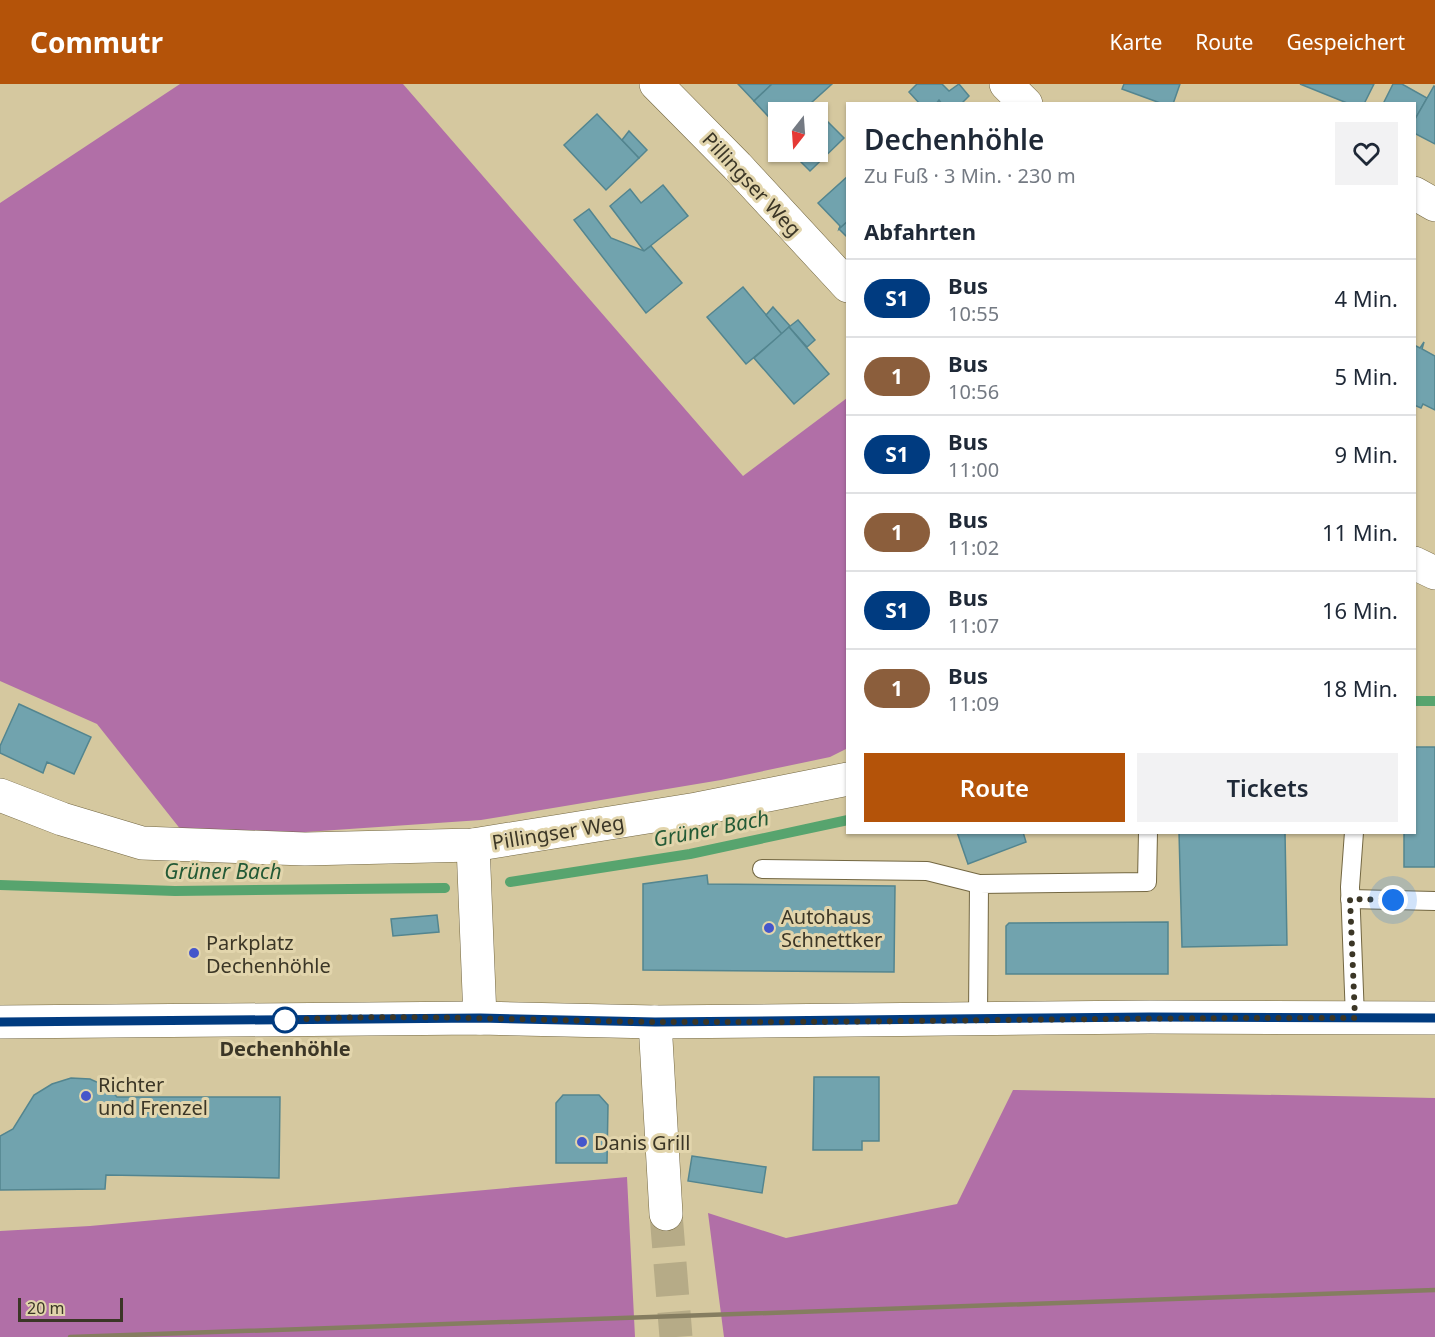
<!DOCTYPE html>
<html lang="de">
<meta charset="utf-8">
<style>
:root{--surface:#fff;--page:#f2f2f3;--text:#1f2937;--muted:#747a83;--line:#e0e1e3;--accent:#b45309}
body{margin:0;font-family:"Noto Sans",sans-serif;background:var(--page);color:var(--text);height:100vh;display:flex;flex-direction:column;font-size:22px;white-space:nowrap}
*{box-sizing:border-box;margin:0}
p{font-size:20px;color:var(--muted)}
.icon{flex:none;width:33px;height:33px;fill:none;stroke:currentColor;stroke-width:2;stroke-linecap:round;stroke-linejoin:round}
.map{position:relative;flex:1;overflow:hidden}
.drawer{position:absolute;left:846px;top:18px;width:570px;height:732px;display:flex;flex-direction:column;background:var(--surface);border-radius:0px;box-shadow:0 2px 4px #0004}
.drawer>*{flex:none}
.badge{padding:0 12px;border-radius:20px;font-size:21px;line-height:39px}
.needle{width:39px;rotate:197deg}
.fabs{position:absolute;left:768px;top:18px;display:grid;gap:12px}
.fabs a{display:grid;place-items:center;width:60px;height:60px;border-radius:0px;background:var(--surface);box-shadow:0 2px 4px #0004;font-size:30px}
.scale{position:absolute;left:18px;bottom:15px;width:105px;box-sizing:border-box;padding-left:6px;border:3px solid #3b3626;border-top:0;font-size:16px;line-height:21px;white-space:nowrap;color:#3b3626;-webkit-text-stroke:4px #e2d5ac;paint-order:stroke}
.you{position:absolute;width:30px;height:30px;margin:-15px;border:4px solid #fff;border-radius:50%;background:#1a73e8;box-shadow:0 0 0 9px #1a73e833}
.map>.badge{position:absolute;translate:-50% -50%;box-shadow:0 0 0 3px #fff}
h2{padding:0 18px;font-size:22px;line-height:54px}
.round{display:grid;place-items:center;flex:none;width:63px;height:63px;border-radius:0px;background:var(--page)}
.summary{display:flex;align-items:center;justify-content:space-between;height:102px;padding:0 18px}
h1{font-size:28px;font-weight:600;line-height:45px}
.primary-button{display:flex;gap:12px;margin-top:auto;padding:12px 18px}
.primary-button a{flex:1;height:69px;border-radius:0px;background:var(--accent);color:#fff;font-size:24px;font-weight:600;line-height:69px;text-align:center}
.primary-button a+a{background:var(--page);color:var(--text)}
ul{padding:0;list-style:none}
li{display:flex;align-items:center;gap:18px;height:78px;padding:0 18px;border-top:2px solid var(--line)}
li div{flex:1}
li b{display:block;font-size:22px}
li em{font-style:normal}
li .badge{min-width:66px;font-weight:700;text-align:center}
header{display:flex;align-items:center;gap:36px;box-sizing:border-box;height:84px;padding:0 30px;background:var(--accent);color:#fff}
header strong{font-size:28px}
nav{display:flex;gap:33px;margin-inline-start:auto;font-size:21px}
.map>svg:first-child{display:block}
.forest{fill:#b16fa7}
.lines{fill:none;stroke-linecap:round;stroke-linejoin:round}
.stream{stroke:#57a46e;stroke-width:10}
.building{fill:#71a3ae;stroke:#53858f;stroke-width:1.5}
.street-tunnel{stroke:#b6ab87;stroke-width:33;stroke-dasharray:33 16;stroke-linecap:butt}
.lane-casing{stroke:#736742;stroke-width:20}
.street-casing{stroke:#736742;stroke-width:34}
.secondary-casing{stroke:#736742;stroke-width:34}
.lane{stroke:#fff;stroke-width:18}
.street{stroke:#fff;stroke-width:33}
.secondary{stroke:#fff;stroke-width:33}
.rail{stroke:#857d60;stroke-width:4.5}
.line-casing{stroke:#fff;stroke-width:14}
.line{stroke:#003b80;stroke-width:9}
.walk{stroke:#3b3626;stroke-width:6;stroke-dasharray:0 10.8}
.poi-dot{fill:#4556cb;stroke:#e2d5ac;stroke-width:2}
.stop-dot{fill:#fff;stroke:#003b80;stroke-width:3}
.labels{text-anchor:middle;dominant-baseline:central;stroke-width:6;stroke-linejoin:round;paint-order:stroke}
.street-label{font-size:20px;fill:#3b3626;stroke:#e2d5ac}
.poi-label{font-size:20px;fill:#3b3626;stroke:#e2d5ac;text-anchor:start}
.stop-label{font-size:20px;font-weight:bold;fill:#3b3626;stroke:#e2d5ac}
.water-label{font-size:21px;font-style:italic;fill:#235a36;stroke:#e2d5ac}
</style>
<header>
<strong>Commutr</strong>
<nav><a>Karte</a><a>Route</a><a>Gespeichert</a></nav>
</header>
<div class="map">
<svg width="1435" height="1253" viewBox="0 0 1435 1253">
<rect width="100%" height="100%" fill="#d5c89f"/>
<g class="forest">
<path d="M180 0H403L743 392 847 314 848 664 830 673 721 696 481 736 189 756 97 640 0 597V119Z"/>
<path d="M1013 1006 1435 1014V1253H724L708 1129 786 1154 957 1120Z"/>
<path d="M627 1093 635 1253H0V1147L90 1142Z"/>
</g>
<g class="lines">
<g class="stream">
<path d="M1414 617H1435"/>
<path d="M510 798 690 770 848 736"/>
<path d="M0 801 175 807 445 804"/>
</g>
</g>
<g class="building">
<path d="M738 0H772L754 17Z"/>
<path d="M772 0H832L801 28H778V43L754 17Z"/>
<path d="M917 0H942L949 7 959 0 969 12 961 20H942L939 16 936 20H920L909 8Z"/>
<path d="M1124 0H1180L1173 20H1163L1122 5Z"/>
<path d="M1300 0H1374L1364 20 1347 19Z"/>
<path d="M1393 0H1402L1427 14 1414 37V20H1383Z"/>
<path d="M1434 2 1435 3V60L1414 49V37Z"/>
<path d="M597 30 639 74 606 106 564 61Z"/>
<path d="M822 32 844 54 810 87 791 68H818V36Z"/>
<path d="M629 47 647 66 639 74 622 56Z"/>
<path d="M848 92V137L839 145 840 142 818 119Z"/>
<path d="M663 101 688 132 644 167 610 122 630 105 641 119Z"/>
<path d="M589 125 611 154 644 167 651 162 682 199 646 229 574 136Z"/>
<path d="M848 137V154L839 145Z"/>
<path d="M743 203 782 250 746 280 707 233Z"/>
<path d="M773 223 790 242 782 250 766 231Z"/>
<path d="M798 236 815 256 807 263 789 243Z"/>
<path d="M789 243 829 290 794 320 754 274Z"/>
<path d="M1424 258 1422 265 1435 272V326L1423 320 1421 324 1414 321V261L1420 264Z"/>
<path d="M19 620 91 653 74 690 47 678 43 689 0 669V662Z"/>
<path d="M1414 663H1435V783H1404V748H1414Z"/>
<path d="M957 748H1023L1026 758 968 780Z"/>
<path d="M1179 748H1285L1287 861 1182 863Z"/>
<path d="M707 791 708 800 895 802 894 888 643 886V800Z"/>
<path d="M437 831 439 848 393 852 391 835Z"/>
<path d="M1168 838V890H1006V842L1009 839Z"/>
<path d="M814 993H879V1057H862V1066H813Z"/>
<path d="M71 994 90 995 108 1003 117 1013H280L279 1094 106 1091 105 1105 0 1106V1052L13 1045 34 1011 52 1000Z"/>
<path d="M563 1011H599L608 1021 607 1079H556V1019Z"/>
<path d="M692 1072 766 1083 762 1109 688 1097Z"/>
</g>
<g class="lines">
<path class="street-tunnel" d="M666 1130 676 1253"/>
<defs>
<g id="lane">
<path d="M1354 748 1350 803 1355 934"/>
<path d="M762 785 927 787 979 800"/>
<path d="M1350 815 1435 817"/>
<path d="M978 935 979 800 1147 798 1148 748"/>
</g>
<g id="street">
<path d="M656 0 737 82 848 202"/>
<path d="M1006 0 1026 20"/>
<path d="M1414 109 1435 121"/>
<path d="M1414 479 1435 489"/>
<path d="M0 711 62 735 142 759 305 765 473 761 697 725 848 695"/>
<path d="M473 761 480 934"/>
<path d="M655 938 666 1130"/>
</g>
<path id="secondary" d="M0 938 480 934 655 938 1150 933 1435 934"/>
</defs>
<use href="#lane" class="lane-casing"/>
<use href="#street" class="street-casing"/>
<use href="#secondary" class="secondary-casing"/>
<use href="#lane" class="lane"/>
<use href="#street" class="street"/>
<use href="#secondary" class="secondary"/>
<path class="rail" d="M70 1253 1435 1206"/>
</g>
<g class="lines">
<defs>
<path id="line" d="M0 938 480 934 655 938 1150 933 1435 934"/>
</defs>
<use href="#line" class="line-casing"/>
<use href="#line" class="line"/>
<path class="walk" d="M285 936C408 929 533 937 656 938 889 939 1122 933 1355 934L1350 815 1393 816"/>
</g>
<g class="poi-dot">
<circle cx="769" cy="844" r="6"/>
<circle cx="194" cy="869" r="6"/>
<circle cx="86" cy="1012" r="6"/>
<circle cx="582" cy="1058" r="6"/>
</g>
<circle class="stop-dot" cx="285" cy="936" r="12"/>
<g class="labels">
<g class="street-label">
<text transform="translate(752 100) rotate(47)">Pillingser Weg</text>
<text transform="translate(558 748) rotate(-9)">Pillingser Weg</text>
</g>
<g class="poi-label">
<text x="781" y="832">Autohaus<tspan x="781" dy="23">Schnettker</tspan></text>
<text x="206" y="858">Parkplatz<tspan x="206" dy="23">Dechenhöhle</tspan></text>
<text x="98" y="1000">Richter<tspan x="98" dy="23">und Frenzel</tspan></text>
<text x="594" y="1058">Danis Grill</text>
</g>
<g class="stop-label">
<text x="285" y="964">Dechenhöhle</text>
</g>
<g class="water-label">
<text transform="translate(711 744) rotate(-11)">Grüner Bach</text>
<text x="223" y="787">Grüner Bach</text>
</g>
</g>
</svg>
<div class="fabs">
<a><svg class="needle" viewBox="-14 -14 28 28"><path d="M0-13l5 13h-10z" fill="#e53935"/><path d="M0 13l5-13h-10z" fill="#747a83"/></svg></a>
</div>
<div class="scale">20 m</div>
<div class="you" style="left:1393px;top:816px"></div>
<section class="drawer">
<div class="summary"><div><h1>Dechenhöhle</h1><p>Zu Fuß · 3 Min. · 230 m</p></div><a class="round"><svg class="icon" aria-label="heart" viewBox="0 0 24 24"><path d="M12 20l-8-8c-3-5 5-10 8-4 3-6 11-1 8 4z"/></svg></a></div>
<h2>Abfahrten</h2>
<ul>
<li><span class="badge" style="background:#003b80;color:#fff">S1</span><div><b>Bus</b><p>10:55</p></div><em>4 Min.</em></li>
<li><span class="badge" style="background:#8b5e3c;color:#fff">1</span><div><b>Bus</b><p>10:56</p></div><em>5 Min.</em></li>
<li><span class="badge" style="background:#003b80;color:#fff">S1</span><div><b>Bus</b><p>11:00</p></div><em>9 Min.</em></li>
<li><span class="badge" style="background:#8b5e3c;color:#fff">1</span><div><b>Bus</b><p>11:02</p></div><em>11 Min.</em></li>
<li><span class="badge" style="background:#003b80;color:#fff">S1</span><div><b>Bus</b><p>11:07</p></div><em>16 Min.</em></li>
<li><span class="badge" style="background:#8b5e3c;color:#fff">1</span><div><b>Bus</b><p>11:09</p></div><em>18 Min.</em></li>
</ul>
<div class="primary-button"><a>Route</a><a>Tickets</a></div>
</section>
</div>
